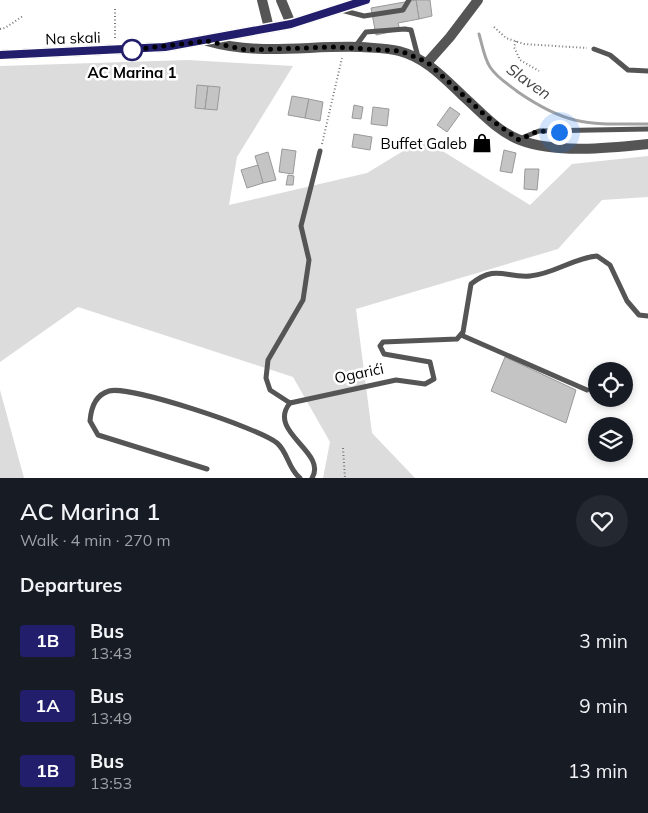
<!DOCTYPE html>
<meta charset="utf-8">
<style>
:root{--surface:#171b24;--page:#242831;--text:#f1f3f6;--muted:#9ea1a6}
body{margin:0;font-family:Mulish,sans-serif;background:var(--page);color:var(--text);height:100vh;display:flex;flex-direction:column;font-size:19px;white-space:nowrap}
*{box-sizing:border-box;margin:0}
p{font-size:16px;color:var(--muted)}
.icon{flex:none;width:28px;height:28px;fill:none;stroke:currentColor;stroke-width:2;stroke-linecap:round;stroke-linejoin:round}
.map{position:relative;height:478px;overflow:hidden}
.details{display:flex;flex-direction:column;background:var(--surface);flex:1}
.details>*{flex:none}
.badge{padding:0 10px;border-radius:4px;font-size:18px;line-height:32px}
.buttons{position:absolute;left:588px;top:362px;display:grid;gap:10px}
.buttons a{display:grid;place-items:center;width:45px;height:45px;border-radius:50%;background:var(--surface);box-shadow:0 2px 8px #0003;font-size:25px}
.you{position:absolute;width:25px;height:25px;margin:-12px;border:4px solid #fff;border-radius:50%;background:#1a73e8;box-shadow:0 0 0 8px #1a73e833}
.map>.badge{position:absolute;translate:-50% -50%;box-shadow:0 0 0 2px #fff}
h2{padding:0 20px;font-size:19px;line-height:45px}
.round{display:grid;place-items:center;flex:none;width:52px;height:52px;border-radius:26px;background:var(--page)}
.overview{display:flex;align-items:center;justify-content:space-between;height:85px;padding:0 20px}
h1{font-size:24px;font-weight:600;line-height:38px}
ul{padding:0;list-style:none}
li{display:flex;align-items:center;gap:15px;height:65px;padding:0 20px}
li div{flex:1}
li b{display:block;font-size:19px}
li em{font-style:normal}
li .badge{min-width:55px;font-weight:700;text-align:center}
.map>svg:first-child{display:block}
.green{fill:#dcdcdc}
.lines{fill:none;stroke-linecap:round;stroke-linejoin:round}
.stream{stroke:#a3a3a3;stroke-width:3}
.building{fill:#c4c4c4;stroke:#999}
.path{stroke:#777;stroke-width:2;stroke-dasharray:1 2.5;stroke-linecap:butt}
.service{stroke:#555;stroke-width:5}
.minor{stroke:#555;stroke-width:10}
.tertiary{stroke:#555;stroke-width:10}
.secondary{stroke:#222;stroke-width:10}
.line-casing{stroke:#fff;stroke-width:11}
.line{stroke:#221e6b;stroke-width:8}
.walk{stroke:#000;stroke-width:5;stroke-dasharray:0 9}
.stop-dot{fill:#fff;stroke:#221e6b;stroke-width:2.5}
.labels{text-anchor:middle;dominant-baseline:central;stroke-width:5;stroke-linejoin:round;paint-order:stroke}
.street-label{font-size:15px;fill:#000;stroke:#fff}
.stop-label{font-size:15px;font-weight:bold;fill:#000;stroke:#fff}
.poi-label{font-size:15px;fill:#000;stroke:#fff;text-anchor:end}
.water-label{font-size:16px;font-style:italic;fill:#444;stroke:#fff}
</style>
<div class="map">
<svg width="648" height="478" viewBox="0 0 648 478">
<rect width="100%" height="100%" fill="#fff"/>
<g class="green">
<path d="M188 60 293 66 237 157 229 205 367 173 423 139 530 205 572 164 648 156V197L602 200 558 249 356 309 372 433 415 478H323L330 442 293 377 78 307 0 362V66Z"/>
<path d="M0 390 24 478H0Z"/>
</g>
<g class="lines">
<path class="stream" d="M479 34C482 44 484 58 490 67 497 78 508 84 518 92 569 127 589 124 648 124"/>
</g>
<g class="building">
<path d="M416 0H430L432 16 419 19Z"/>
<path d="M416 0 419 19 398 23 400 30 376 35 371 8Z"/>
<path d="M197 85 208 86 205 109 195 108Z"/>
<path d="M208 86 220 87 217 110 205 109Z"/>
<path d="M292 96 309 99 305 118 288 115Z"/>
<path d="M309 99 323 102 320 121 305 118Z"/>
<path d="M354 105 363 107 361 119 352 118Z"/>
<path d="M373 107 389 109 387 126 371 124Z"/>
<path d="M450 107 460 114 447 132 437 125Z"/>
<path d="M354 134 372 137 370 150 352 147Z"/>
<path d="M282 149 296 151 293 174 279 172Z"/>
<path d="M504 150 516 153 512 173 500 171Z"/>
<path d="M268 152 276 180 263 183 255 156Z"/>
<path d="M258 165 263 183 247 188 241 170Z"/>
<path d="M525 169H539L537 190 524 189Z"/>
<path d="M288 175 294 176 293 185H286Z"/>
<path d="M505 357 576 390 566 423 491 391Z"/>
</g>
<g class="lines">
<g class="path">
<path d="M115 9V39"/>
<path d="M494 27 506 38 524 44 587 48"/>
<path d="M0 29 5 28 23 16"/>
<path d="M516 41 514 47 520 60 539 71"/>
<path d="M322 144 342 58"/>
<path d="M343 448 345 478"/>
</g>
<g class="service">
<path d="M341 10 364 16 403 10 409 0"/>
<path d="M355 47 366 32 405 29 411 30 418 57"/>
<path d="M594 49 610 55 628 70 648 71"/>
<path d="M519 139 539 131 648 129"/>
<path d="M320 151 301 226 309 260 303 300 268 360 266 378 270 390 290 403 396 380 425 384 434 379 430 362 384 354 380 346 383 342 457 339 463 332 471 284C496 264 505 278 530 276 554 274 573 258 597 256L610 265 627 301 639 315 648 316"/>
<path d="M461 335 587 390"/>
<path d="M290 403C266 432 328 452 312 478"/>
<path d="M207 469 98 435 90 421C91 408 95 395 109 391 129 385 259 428 277 443 288 452 288 469 300 478"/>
</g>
<g class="minor">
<path d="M262 0 269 28"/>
<path d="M281 0 291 24"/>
<path d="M427 63 450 37 478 0"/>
</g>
<path class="tertiary" d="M207 41C258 56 309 45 361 47 374 48 387 48 399 51 426 58 444 78 463 96 480 111 498 132 520 140 556 154 610 148 648 144"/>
<path class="secondary" d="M0 55 165 47 291 24 366 0"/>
</g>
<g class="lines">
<defs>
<path id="line" d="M0 55 165 47 291 24 366 0"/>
</defs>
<use href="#line" class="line-casing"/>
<use href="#line" class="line"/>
<path class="walk" d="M132 50H130L207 41 246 50 333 47 401 51 427 62 486 116 519 140 538 131 559 132"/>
</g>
<defs>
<symbol id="shop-bare" viewBox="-9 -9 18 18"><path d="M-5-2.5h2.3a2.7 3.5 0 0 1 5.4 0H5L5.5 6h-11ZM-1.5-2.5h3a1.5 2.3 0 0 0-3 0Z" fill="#000" stroke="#fff" stroke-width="2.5" paint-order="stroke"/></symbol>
</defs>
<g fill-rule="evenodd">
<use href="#shop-bare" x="468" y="129" width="28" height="28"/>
</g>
<circle class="stop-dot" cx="132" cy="50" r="10"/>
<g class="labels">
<g class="street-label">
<text transform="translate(73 38) rotate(-2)">Na skali</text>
<text transform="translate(359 373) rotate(-12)">Ogarići</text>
</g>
<g class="stop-label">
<text x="132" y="72">AC Marina 1</text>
</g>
<g class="poi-label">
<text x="467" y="143">Buffet Galeb</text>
</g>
<g class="water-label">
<text transform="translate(529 81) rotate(35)">Slaven</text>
</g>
</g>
</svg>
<div class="buttons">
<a><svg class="icon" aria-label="locate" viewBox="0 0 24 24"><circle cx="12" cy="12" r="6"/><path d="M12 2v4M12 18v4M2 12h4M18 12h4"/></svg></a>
<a><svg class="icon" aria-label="layers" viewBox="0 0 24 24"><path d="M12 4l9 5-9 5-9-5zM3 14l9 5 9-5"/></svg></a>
</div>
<div class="you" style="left:559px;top:132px"></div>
</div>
<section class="details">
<div class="overview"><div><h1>AC Marina 1</h1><p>Walk · 4 min · 270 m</p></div><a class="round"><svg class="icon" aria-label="heart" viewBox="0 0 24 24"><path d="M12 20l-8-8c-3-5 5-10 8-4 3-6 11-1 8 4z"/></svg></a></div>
<h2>Departures</h2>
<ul>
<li><span class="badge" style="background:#221e6b;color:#fff">1B</span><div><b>Bus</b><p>13:43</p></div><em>3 min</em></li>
<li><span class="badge" style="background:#221e6b;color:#fff">1A</span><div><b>Bus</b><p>13:49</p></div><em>9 min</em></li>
<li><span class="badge" style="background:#221e6b;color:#fff">1B</span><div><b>Bus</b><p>13:53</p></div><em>13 min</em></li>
</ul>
</section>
